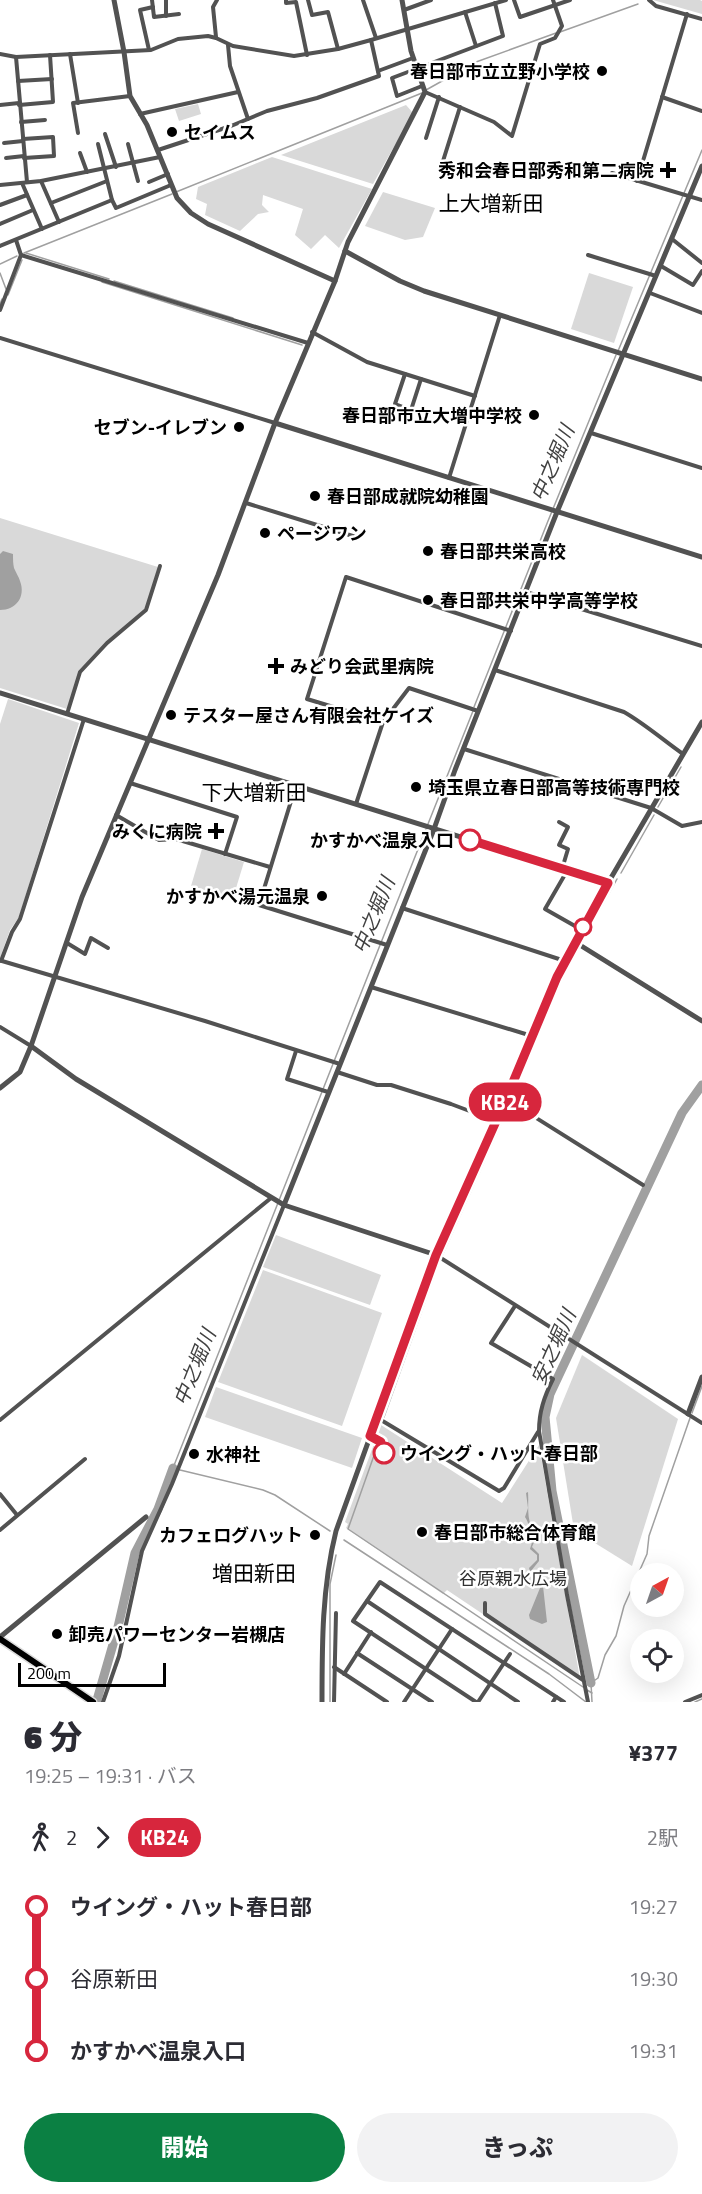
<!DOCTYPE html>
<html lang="ja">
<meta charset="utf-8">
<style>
:root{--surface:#fff;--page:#f2f2f3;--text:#2b2b33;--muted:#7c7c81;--accent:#0b8043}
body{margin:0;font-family:"Titillium Web","Noto Sans JP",sans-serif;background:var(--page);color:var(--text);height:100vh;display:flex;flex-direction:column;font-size:22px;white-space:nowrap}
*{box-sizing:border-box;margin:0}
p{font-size:20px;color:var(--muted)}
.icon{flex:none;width:33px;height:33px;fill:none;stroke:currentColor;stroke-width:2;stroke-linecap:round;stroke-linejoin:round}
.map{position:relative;height:1702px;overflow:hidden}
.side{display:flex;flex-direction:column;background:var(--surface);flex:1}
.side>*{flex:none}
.badge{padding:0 12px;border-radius:20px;font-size:21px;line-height:39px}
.needle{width:39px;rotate:40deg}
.fabs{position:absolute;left:630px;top:1563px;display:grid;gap:12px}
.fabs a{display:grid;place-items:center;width:54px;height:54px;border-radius:50%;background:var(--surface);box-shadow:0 6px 24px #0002;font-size:30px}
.scale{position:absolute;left:18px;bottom:15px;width:148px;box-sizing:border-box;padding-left:6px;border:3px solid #000;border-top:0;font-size:16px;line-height:21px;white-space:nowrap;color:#000;-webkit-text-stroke:4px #fff;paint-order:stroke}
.map>.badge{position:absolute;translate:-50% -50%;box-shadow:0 0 0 3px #fff}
.legs{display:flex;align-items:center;gap:9px;height:66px;padding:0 24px;font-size:20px}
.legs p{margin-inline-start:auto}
.head{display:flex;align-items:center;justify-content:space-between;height:102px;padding:0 24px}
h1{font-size:33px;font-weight:800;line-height:45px}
.action{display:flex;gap:12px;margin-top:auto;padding:12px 24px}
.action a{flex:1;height:69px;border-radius:36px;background:var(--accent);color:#fff;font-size:24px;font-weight:800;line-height:69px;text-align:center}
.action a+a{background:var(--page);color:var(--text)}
ul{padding:0 24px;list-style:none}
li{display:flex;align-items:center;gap:21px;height:72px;font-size:22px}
li i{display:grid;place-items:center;width:9px;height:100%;margin:0 8px;background:currentColor}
li i::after{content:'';width:15px;height:15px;margin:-8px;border:4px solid;border-radius:50%;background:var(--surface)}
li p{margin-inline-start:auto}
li:first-child i{background:linear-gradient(#0000 50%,currentColor 0)}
li:last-child i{background:linear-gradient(currentColor 50%,#0000 0)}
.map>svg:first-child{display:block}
.green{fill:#d9d9d9}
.water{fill:#a0a0a0}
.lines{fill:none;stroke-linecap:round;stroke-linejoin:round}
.stream{stroke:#a0a0a0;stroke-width:1.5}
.river{stroke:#a0a0a0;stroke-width:9}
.primary-casing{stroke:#dbdbdb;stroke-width:9}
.minor{stroke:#525252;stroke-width:4}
.tertiary{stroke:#525252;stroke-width:5}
.primary{stroke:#000;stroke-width:6}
.line-1-casing{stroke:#fff;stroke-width:14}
.line-1{stroke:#d7263d;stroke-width:9}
.poi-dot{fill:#000;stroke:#fff;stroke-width:2}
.stop-1-dot{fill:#fff;stroke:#d7263d;stroke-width:3}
.labels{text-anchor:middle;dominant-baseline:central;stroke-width:5;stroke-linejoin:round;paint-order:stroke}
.poi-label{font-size:18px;font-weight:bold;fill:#000;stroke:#fff;text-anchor:start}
.stop-label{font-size:18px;font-weight:bold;fill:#000;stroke:#fff;text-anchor:end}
.park-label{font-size:18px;fill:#303030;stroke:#fff}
.water-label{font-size:20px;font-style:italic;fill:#414141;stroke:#fff}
.quarter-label{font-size:21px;fill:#000;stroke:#fff}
</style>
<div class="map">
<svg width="702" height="1702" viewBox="0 0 702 1702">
<rect width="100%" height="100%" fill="#fff"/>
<g class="green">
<path d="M653 0H700L702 1V14Z"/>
<path d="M198 104 201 114 179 121 175 109Z"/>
<path d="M406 105 413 113 373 184 281 155Z"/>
<path d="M272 157 372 189 339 248 325 235 311 249 295 235 303 209 263 195 262 205 269 212 258 214 240 231 205 215 207 204 196 199 198 187Z"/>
<path d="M383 192 435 208 423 237 405 240 365 226Z"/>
<path d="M589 273 633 287 614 343 571 329Z"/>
<path d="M0 518 158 567 145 610 79 672 67 709 0 688Z"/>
<path d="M8 699 79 723 19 917 10 930 0 958V724Z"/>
<path d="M202 849 244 862 233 898 191 886Z"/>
<path d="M276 1235 381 1275 370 1305 263 1267Z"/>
<path d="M263 1270 382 1313 342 1426 218 1382Z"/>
<path d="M582 1355 678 1419 632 1566 574 1530 556 1418Z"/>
<path d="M216 1387 362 1438 352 1468 205 1417Z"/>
<path d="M381 1425 502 1503 539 1445 580 1679 447 1590 443 1594 346 1528 348 1524 345 1522Z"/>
</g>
<g class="water">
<path d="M3 551 13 554C13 559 13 564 14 568 16 573 19 577 20 581 26 597 16 610 0 610V554Z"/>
<path d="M528 1492C529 1504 526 1519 533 1529L531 1532 535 1540 532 1547 539 1554V1561L531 1571 542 1577 547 1622 542 1624 530 1619 529 1615 540 1588V1577L531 1575 529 1568 537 1560V1555L530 1549 533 1539C529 1532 530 1524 525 1517L528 1508 526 1493Z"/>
</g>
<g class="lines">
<g class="stream">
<path d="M560 32 638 4"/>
<path d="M426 90 476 62 556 33"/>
<path d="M176 192 422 93"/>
<path d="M24 253 172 194"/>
<path d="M26 253 109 279"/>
<path d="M0 264 17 256"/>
<path d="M0 273 6 289"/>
<path d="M114 281 233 318"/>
<path d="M102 282 302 345"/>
<path d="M8 295 22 260"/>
<path d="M0 304 2 299"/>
<path d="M618 351 702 150"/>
<path d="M474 707 548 521 616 355"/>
<path d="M658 807 681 767"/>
<path d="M428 824 473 711"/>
<path d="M621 873 654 815"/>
<path d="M582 942 617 879"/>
<path d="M512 1100 553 997 578 949"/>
<path d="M442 1256 510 1104"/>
<path d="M692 1413 702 1386"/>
<path d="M384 1417 440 1260"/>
<path d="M377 1447 348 1529 583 1687"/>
<path d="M175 1469 173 1468 426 829"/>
<path d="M180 1470 263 1490 275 1495 330 1531"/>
<path d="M344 1540 549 1674 586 1702"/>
<path d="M587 1690 592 1693"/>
<path d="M330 1702V1584L336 1555"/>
<path d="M592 1702 591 1683 598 1678 605 1655 616 1636 624 1606 647 1554 649 1536 690 1418"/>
<path d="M695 1702 702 1699"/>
</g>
<g class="river">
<path d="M591 1683 552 1491 545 1417 550 1394 682 1113 702 1085"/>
<path d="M97 1700 118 1627 135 1553 158 1509 173 1468"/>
</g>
<defs>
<path id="primary" d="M0 1639 93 1702"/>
</defs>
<use href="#primary" class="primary-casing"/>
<g class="minor">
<path d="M152 0 154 17 179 14"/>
<path d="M166 0V16"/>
<path d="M286 0V3L296 2 307 55"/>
<path d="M308 0 312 15 328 12 338 49"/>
<path d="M363 0 376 38"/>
<path d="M514 0 520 17 570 0"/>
<path d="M649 0 656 6 702 19"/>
<path d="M404 10 431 0"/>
<path d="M465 12 476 46"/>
<path d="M216 37 213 7 217 0"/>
<path d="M228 45 230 66 248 119"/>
<path d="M149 50 140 10 153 7"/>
<path d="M0 54 16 57 151 50 178 39 208 36 216 38 233 46 294 56 338 49 371 40 506 0"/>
<path d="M70 54 78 103"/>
<path d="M16 57 27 182"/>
<path d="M378 71 413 58"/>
<path d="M18 81 52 79"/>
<path d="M422 86 397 96 392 78 503 36 495 3"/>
<path d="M425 92 494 122 512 136 540 44 555 38 562 26 553 0"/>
<path d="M662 97 702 111"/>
<path d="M0 105 19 103"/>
<path d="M19 105 53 102 50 55"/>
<path d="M140 114 238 92"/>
<path d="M21 122 45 120"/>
<path d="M78 133 73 103 130 96"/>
<path d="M105 134 116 167"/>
<path d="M426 138 439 97"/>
<path d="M23 139 53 137 54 156 24 158"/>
<path d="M4 143 23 141"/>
<path d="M98 144 112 200 116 208 171 185"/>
<path d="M128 144 138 181"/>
<path d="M158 150 231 126 267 111 317 98 379 76 371 40"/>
<path d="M80 153 87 172"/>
<path d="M6 158 24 156"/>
<path d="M443 161 460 107"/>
<path d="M612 173 702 200"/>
<path d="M41 181 59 222"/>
<path d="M637 181 687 14"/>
<path d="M149 182 168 174"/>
<path d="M22 183 42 229"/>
<path d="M0 185 41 181 160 157"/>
<path d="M51 203 107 181"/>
<path d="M0 205 27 195"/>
<path d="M0 224 33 210"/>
<path d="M672 239 702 263"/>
<path d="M0 246 112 200"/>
<path d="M21 255 308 343"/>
<path d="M588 255 656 276"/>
<path d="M661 266 693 285 702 271"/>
<path d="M650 293 702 313"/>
<path d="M0 310 21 255 16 240"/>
<path d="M312 332 367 362 475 396"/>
<path d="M0 338 275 423"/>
<path d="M405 374 395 404 411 410 421 379"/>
<path d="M591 433 702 468"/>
<path d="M449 478 500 315"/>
<path d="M246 503 356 537"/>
<path d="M526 592 702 646"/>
<path d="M495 670 624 712C645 724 663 740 683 754"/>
<path d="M478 711 409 688 383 722 307 699 346 577 511 631"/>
<path d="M67 714 80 672 107 643 146 610 160 566"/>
<path d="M464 749 651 808 682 826 702 822"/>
<path d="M130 783 237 817 225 854"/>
<path d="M296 785 259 905 387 945"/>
<path d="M356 804 383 722"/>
<path d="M116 815 159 840 176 839 270 867"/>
<path d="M559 822 568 827 559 845 568 849 562 869"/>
<path d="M567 871 545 909 582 930"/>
<path d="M402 908 565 961"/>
<path d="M67 943 85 954 91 938 108 948"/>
<path d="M1 961 12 932 20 919 84 719"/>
<path d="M2 961 205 1021 340 1064"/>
<path d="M371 987 532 1036"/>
<path d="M0 1027 31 1046"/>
<path d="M296 1051 287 1079 328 1092"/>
<path d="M337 1072 377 1085H391L451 1104 496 1121"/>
<path d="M506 1099 643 1185"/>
<path d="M436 1255 702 1423"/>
<path d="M515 1306 491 1343 553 1379C544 1397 539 1412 539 1431L567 1595 588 1702"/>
<path d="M376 1417 499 1491 504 1488 538 1432"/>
<path d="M0 1420 271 1198"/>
<path d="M0 1494 17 1515"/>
<path d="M0 1530 85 1459"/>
<path d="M557 1537 569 1536"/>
<path d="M367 1601 518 1702"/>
<path d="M485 1603V1614L583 1680"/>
<path d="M357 1653 432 1702"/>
<path d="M334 1667 387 1702"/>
<path d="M344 1674 371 1632"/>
<path d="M103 1702 119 1656 142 1551 172 1484 284 1205"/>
<path d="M334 1702 336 1613"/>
<path d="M404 1702 452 1629"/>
<path d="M476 1702 353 1621 380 1582 564 1702"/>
<path d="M478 1702 510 1654"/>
<path d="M553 1702 556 1697"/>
<path d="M685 1702 702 1695"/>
</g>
<g class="tertiary">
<path d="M114 0 124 52 130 96 147 125 177 198 191 213 208 224 335 281"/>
<path d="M345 251 400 281 424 291 702 379"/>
<path d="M275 423 702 557"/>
<path d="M0 693 608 883"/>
<path d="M575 942 702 1021"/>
<path d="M31 1046 76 1079 284 1205 436 1255"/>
<path d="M0 1088 20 1072 31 1046 82 897 218 575 275 423 335 281 348 242 425 92 411 51 402 0"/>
<path d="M284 1205 434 829 455 770 557 512 702 166"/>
<path d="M688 1414 702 1377"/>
<path d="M0 1637 146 1517"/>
<path d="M322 1702C322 1644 322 1587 336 1531L431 1268 506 1099 549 995 565 961 608 883 702 722"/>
</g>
<use href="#primary" class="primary"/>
</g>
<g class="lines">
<defs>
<path id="line-1" d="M384 1453 381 1448V1442L370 1436 436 1255 506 1099 557 977 608 883 470 840"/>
</defs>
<use href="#line-1" class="line-1-casing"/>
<use href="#line-1" class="line-1"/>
</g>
<g class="poi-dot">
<circle cx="602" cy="71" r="6"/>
<circle cx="172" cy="132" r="6"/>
<path d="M665 161h6v6h6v6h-6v6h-6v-6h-6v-6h6z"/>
<circle cx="534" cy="415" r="6"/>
<circle cx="239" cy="427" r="6"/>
<circle cx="315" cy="496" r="6"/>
<circle cx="265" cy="533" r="6"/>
<circle cx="428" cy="551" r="6"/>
<circle cx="428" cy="600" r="6"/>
<path d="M273 657h6v6h6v6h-6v6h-6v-6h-6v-6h6z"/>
<circle cx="171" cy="715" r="6"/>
<circle cx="416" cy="787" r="6"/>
<path d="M213 822h6v6h6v6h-6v6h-6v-6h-6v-6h6z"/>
<circle cx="322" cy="896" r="6"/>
<circle cx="194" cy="1454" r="6"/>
<circle cx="422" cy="1532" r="6"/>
<circle cx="315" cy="1535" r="6"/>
<circle cx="57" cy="1634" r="6"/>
</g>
<g class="stop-1-dot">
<circle cx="470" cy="840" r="10"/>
<circle cx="583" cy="927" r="8"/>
<circle cx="384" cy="1453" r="10"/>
</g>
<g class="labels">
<g class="poi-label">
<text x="590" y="71" text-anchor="end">春日部市立立野小学校</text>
<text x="184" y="132">セイムス</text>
<text x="654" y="170" text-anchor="end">秀和会春日部秀和第二病院</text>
<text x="522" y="415" text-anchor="end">春日部市立大増中学校</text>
<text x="227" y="427" text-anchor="end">セブン-イレブン</text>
<text x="327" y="496">春日部成就院幼稚園</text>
<text x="277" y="533">ページワン</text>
<text x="440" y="551">春日部共栄高校</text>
<text x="440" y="600">春日部共栄中学高等学校</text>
<text x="290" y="666">みどり会武里病院</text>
<text x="183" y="715">テスター屋さん有限会社ケイズ</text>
<text x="428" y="787">埼玉県立春日部高等技術専門校</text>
<text x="202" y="831" text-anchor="end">みくに病院</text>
<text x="310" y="896" text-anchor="end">かすかべ湯元温泉</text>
<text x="206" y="1454">水神社</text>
<text x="434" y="1532">春日部市総合体育館</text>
<text x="303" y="1535" text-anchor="end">カフェログハット</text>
<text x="69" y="1634">卸売パワーセンター岩槻店</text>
</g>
<g class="stop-label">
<text x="454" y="840">かすかべ温泉入口</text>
<text x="400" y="1453" text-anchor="start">ウイング・ハット春日部</text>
</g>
<g class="park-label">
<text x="513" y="1578">谷原親水広場</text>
</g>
<g class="water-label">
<text transform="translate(552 463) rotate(-67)">中之堀川</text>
<text transform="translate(373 915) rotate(-68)">中之堀川</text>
<text transform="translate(553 1347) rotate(-66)">安之堀川</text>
<text transform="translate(194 1367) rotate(-68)">中之堀川</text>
</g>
<g class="quarter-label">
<text x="491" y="203">上大増新田</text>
<text x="254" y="792">下大増新田</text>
<text x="254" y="1573">増田新田</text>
</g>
</g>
</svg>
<div class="fabs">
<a><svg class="needle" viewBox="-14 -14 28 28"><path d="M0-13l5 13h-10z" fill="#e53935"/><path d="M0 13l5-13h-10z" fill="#7c7c81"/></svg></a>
<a><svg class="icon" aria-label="locate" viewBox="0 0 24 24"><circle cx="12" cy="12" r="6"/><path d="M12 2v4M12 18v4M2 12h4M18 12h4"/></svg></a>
</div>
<div class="scale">200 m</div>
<b class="badge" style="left:505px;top:1102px;background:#d7263d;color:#fff">KB24</b>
</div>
<section class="side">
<div class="head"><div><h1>6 分</h1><p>19:25 – 19:31 · バス</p></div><b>¥377</b></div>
<div class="legs"><svg class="icon" aria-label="walk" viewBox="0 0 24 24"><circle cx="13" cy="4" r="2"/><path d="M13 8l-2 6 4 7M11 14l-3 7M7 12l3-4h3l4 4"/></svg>2<svg class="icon" aria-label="forward" viewBox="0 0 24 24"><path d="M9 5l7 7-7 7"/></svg><b class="badge" style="background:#d7263d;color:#fff">KB24</b><p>2駅</p></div>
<ul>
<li><i style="color:#d7263d"></i><b>ウイング・ハット春日部</b><p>19:27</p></li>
<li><i style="color:#d7263d"></i><span>谷原新田</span><p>19:30</p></li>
<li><i style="color:#d7263d"></i><b>かすかべ温泉入口</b><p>19:31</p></li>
</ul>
<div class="action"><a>開始</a><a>きっぷ</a></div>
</section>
